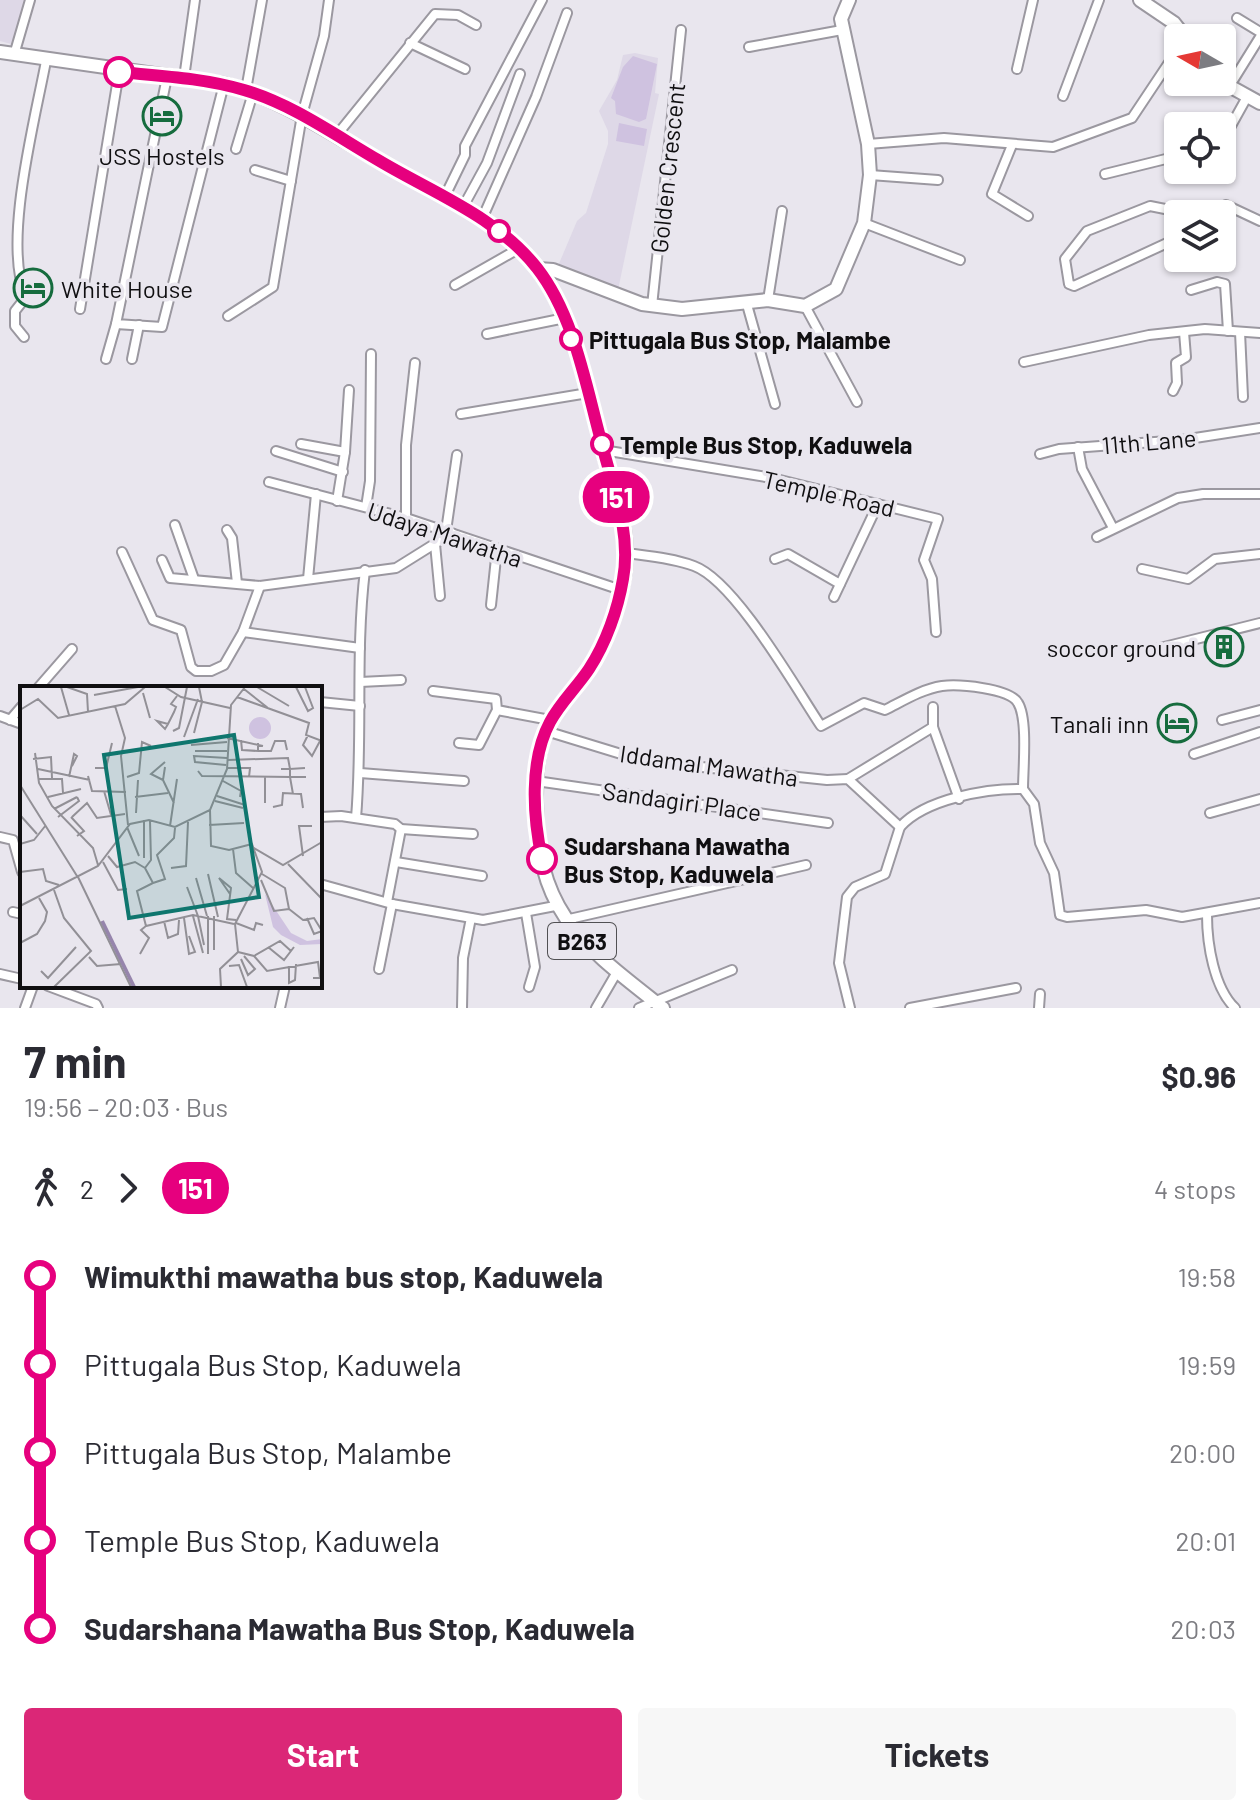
<!DOCTYPE html>
<meta charset="utf-8">
<style>
:root{--surface:#fff;--page:#f7f7f7;--text:#2b2b33;--muted:#7c7c81;--accent:#db2777}
body{margin:0;font-family:Barlow,sans-serif;background:var(--page);color:var(--text);height:100vh;display:flex;flex-direction:column;font-size:30px;white-space:nowrap}
*{box-sizing:border-box;margin:0}
p{font-size:26px;color:var(--muted)}
.icon{flex:none;width:44px;height:44px;fill:none;stroke:currentColor;stroke-width:2;stroke-linecap:round;stroke-linejoin:round}
.map{position:relative;height:1008px;overflow:hidden}
.side{display:flex;flex-direction:column;background:var(--surface);flex:1}
.side>*{flex:none}
.badge{padding:0 16px;border-radius:26px;font-size:28px;line-height:52px}
.needle{width:52px;rotate:279deg}
.tools{position:absolute;left:1164px;top:24px;display:grid;gap:16px}
.tools a{display:grid;place-items:center;width:72px;height:72px;border-radius:8px;background:var(--surface);box-shadow:0 2px 6px #0004;font-size:40px}
.map>.badge{position:absolute;translate:-50% -50%;box-shadow:0 0 0 4px #fff}
.legs{display:flex;align-items:center;gap:12px;height:88px;padding:0 24px;font-size:26px}
.legs p{margin-inline-start:auto}
.overview{display:flex;align-items:center;justify-content:space-between;height:136px;padding:0 24px}
h1{font-size:44px;font-weight:700;line-height:60px}
.primary-button{display:flex;gap:16px;margin-top:auto;padding:16px 24px}
.primary-button a{flex:1;height:92px;border-radius:8px;background:var(--accent);color:#fff;font-size:32px;font-weight:700;line-height:92px;text-align:center}
.primary-button a+a{background:var(--page);color:var(--text)}
ul{padding:0 24px;list-style:none}
li{display:flex;align-items:center;gap:28px;height:88px;font-size:30px}
li i{display:grid;place-items:center;width:12px;height:100%;margin:0 10px;background:currentColor}
li i::after{content:'';width:20px;height:20px;margin:-10px;border:6px solid;border-radius:50%;background:var(--surface)}
li p{margin-inline-start:auto}
li:first-child i{background:linear-gradient(#0000 50%,currentColor 0)}
li:last-child i{background:linear-gradient(currentColor 50%,#0000 0)}
.map>svg:first-child{display:block}
.built{fill:#ded8e7}
.green{fill:#cfc2e0}
.lines{fill:none;stroke-linecap:round;stroke-linejoin:round}
.minor-casing{stroke:#9b98a0;stroke-width:12}
.secondary-casing{stroke:#9b98a0;stroke-width:16}
.primary-casing{stroke:#9b98a0;stroke-width:16}
.minor{stroke:#fff;stroke-width:8}
.secondary{stroke:#fff;stroke-width:12}
.primary{stroke:#fff;stroke-width:12}
.line-1-casing{stroke:#fff;stroke-width:18}
.line-1{stroke:#e6007e;stroke-width:12}
.stop-1-dot{fill:#fff;stroke:#e6007e;stroke-width:4}
.labels{text-anchor:middle;dominant-baseline:central;stroke-width:7;stroke-linejoin:round;paint-order:stroke}
.shield{fill:#e9e6ee;stroke:#515053;stroke-width:2}
.shield-label{font-size:22px;font-weight:bold;fill:#100f11}
.poi-label{font-size:24px;fill:#100f11;stroke:#e9e6ee;text-anchor:end}
.street-label{font-size:24px;fill:#100f11;stroke:#e9e6ee}
.stop-label{font-size:24px;font-weight:bold;fill:#100f11;stroke:#e9e6ee;text-anchor:start}
.inset-river{fill:none;stroke:#9685ac;stroke-width:4}
.inset-road{fill:none;stroke:#929096;stroke-width:2}
.view{fill:#0f766e;fill-opacity:0.15;stroke:#0f766e;stroke-width:4}
.inset-edge{fill:none;stroke:#100f11;stroke-width:4}
</style>
<div class="map">
<svg width="1260" height="1008" viewBox="0 0 1260 1008">
<rect width="100%" height="100%" fill="#e9e6ee"/>
<g class="built">
<path d="M0 0H28L11 44 0 41Z"/>
<path d="M635 53 658 58 655 93 659 94 618 290 558 266 577 221 586 213 608 144V131L599 111 617 80 623 55Z"/>
</g>
<g class="green">
<path d="M633 56 657 64 646 119 639 122 616 114 615 101 611 98 623 67Z"/>
<path d="M619 123 647 129 644 146 616 141Z"/>
</g>
<g class="lines">
<defs>
<g id="minor">
<path d="M1237 18 1260 32"/>
<path d="M410 43 465 69"/>
<path d="M749 47 842 30"/>
<path d="M14 55 30 0"/>
<path d="M1017 69 1033 0"/>
<path d="M167 77 116 324 162 327 224 84"/>
<path d="M184 78 195 0"/>
<path d="M1229 87 1260 37"/>
<path d="M246 90 262 0"/>
<path d="M1063 96 1099 0"/>
<path d="M336 136 435 14 458 15 476 25"/>
<path d="M1222 142 1247 97"/>
<path d="M868 144 944 138 1053 147 1132 118 1178 49"/>
<path d="M1012 145 992 194 1028 216"/>
<path d="M236 149 253 93"/>
<path d="M255 170 291 181"/>
<path d="M1105 174 1178 156"/>
<path d="M870 175 938 180"/>
<path d="M445 196 465 155V146L542 0"/>
<path d="M463 207 487 163 520 74"/>
<path d="M1210 214 1226 205 1260 221"/>
<path d="M482 219 536 97 567 13"/>
<path d="M864 223 960 260"/>
<path d="M1178 238 1074 286 1069 284 1065 259 1087 231 1150 206 1190 214"/>
<path d="M455 285 520 248"/>
<path d="M1191 290 1217 282 1225 284 1228 331"/>
<path d="M768 300 782 211"/>
<path d="M746 301 775 404"/>
<path d="M652 306 681 30"/>
<path d="M805 306 857 402"/>
<path d="M80 309 119 72"/>
<path d="M228 316 273 287 302 115 324 36 329 0"/>
<path d="M1240 332 1243 397"/>
<path d="M487 334 565 318"/>
<path d="M24 337 15 326V311L26 297C2 244 35 120 46 61"/>
<path d="M106 359 116 324"/>
<path d="M132 359 139 325"/>
<path d="M1024 362 1149 335 1205 329 1260 333"/>
<path d="M1173 391 1177 383 1176 363 1186 357 1184 332"/>
<path d="M461 414 588 393"/>
<path d="M301 444 345 452"/>
<path d="M1078 447 1082 469 1113 528"/>
<path d="M603 450 772 478 938 519 924 560 932 579 936 632"/>
<path d="M276 451 343 472"/>
<path d="M1040 454 1059 449 1182 440 1260 428"/>
<path d="M269 482 406 518 621 590"/>
<path d="M337 501 345 452 349 390"/>
<path d="M366 507 370 481 371 354"/>
<path d="M406 518V445L415 363"/>
<path d="M175 525 194 579"/>
<path d="M227 530 232 538 237 583"/>
<path d="M446 531 457 455"/>
<path d="M1097 537 1178 498 1203 494H1260"/>
<path d="M435 544 440 596"/>
<path d="M122 552 153 620 181 630 191 667 196 671H211L224 665 243 632 260 586"/>
<path d="M626 553C648 556 673 558 694 566 735 581 795 687 821 726L864 703 885 710C903 701 922 689 942 686 958 684 1010 688 1018 703 1028 719 1023 769 1023 789"/>
<path d="M775 559 788 554 840 584"/>
<path d="M162 560 170 578 260 586 396 568 452 533"/>
<path d="M1142 569 1188 579 1215 559 1260 554"/>
<path d="M308 579 316 494"/>
<path d="M834 597 878 504"/>
<path d="M491 605 497 549"/>
<path d="M243 632 360 648"/>
<path d="M1156 649 1260 623"/>
<path d="M360 682 401 680"/>
<path d="M38 688 72 649"/>
<path d="M433 691 496 699 497 710 550 720"/>
<path d="M320 702 360 706"/>
<path d="M933 707V727L959 799"/>
<path d="M0 716 22 724"/>
<path d="M10 720 22 706"/>
<path d="M1222 720 1260 710"/>
<path d="M546 731 644 761 827 780 848 779 900 827C925 799 987 788 1023 789L1034 804 1040 843 1054 873 1060 915 1067 917 1146 910 1182 917 1260 903"/>
<path d="M459 743 479 745 497 710"/>
<path d="M1194 754 1260 732"/>
<path d="M360 773 464 781"/>
<path d="M848 779 933 727"/>
<path d="M536 781 828 823"/>
<path d="M1210 813 1260 799"/>
<path d="M320 817 341 816 395 824 401 829 473 834"/>
<path d="M356 818C363 736 355 653 365 570"/>
<path d="M0 837 13 840 22 872"/>
<path d="M396 862 482 876"/>
<path d="M320 884 392 904 483 920 555 906"/>
<path d="M387 902 401 829"/>
<path d="M13 912 22 914"/>
<path d="M526 913 535 967 529 987"/>
<path d="M1207 915C1207 944 1214 988 1235 1008"/>
<path d="M565 920 806 865"/>
<path d="M379 969 392 904"/>
<path d="M0 974 22 979"/>
<path d="M48 986 96 1004 98 1008"/>
<path d="M25 1008 33 986"/>
<path d="M280 1008 285 986"/>
<path d="M462 1008 463 958 471 918"/>
<path d="M596 1008 617 972"/>
<path d="M639 1008 732 970"/>
<path d="M850 1008 839 963 847 897 855 887 885 874 900 827"/>
<path d="M910 1008 1016 988"/>
<path d="M1039 1008 1040 994"/>
</g>
<g id="secondary">
<path d="M1140 0 1174 23 1186 38"/>
<path d="M1222 82 1260 103"/>
<path d="M538 269 553 270 642 304 682 309 768 300 805 306 836 289 864 223 870 175 868 144 841 19 849 0"/>
</g>
<path id="primary" d="M0 52 224 84C282 99 329 133 381 162 425 187 471 207 510 240 570 290 584 375 602 447 612 486 631 529 625 571 620 603 608 640 590 667 578 686 561 701 550 721 538 742 536 773 536 797 535 912 580 943 663 1008"/>
</defs>
<use href="#minor" class="minor-casing"/>
<use href="#secondary" class="secondary-casing"/>
<use href="#primary" class="primary-casing"/>
<use href="#minor" class="minor"/>
<use href="#secondary" class="secondary"/>
<use href="#primary" class="primary"/>
</g>
<g class="lines">
<defs>
<path id="line-1" d="M119 72C161 76 204 78 244 90 292 104 335 135 378 160 433 193 496 216 537 268 573 314 585 381 600 437 611 483 632 531 623 579 618 609 606 643 589 669 577 687 560 703 550 722 529 761 533 817 542 859"/>
</defs>
<use href="#line-1" class="line-1-casing"/>
<use href="#line-1" class="line-1"/>
</g>
<defs>
<symbol id="hotel-ring" viewBox="-11 -11 22 22"><circle r="9.5" fill="#e9e6ee" stroke="#166c3e" stroke-width="1.5"/><path d="M-6-4.5h1.5V1H6V5H4.5V3h-9V5H-6ZM-4 0a1.8 1.8 0 1 1 3.6 0ZM.5 0V-2.5h3Q6-2.5 6 0Z" fill="#166c3e"/></symbol>
<symbol id="building-ring" viewBox="-11 -11 22 22"><circle r="9.5" fill="#e9e6ee" stroke="#166c3e" stroke-width="1.5"/><path d="M-4-6H4V6H1V3H-1V6H-4ZM-2.5-4.3h1.7v1.8h-1.7ZM.8-4.3h1.7v1.8H.8ZM-2.5-1h1.7V.8h-1.7ZM.8-1h1.7V.8H.8Z" fill="#166c3e"/></symbol>
</defs>
<g fill-rule="evenodd">
<use href="#hotel-ring" x="140" y="94" width="44" height="44"/>
<use href="#hotel-ring" x="11" y="266" width="44" height="44"/>
<use href="#building-ring" x="1202" y="625" width="44" height="44"/>
<use href="#hotel-ring" x="1155" y="701" width="44" height="44"/>
</g>
<g class="stop-1-dot">
<circle cx="119" cy="72" r="14"/>
<circle cx="499" cy="231" r="10"/>
<circle cx="571" cy="339" r="10"/>
<circle cx="602" cy="444" r="10"/>
<circle cx="542" cy="859" r="14"/>
</g>
<g class="labels">
<rect class="shield" x="548" y="923" width="68" height="36" rx="6"/>
<g class="shield-label">
<text x="582" y="941">B263</text>
</g>
<g class="poi-label">
<text x="162" y="155" text-anchor="middle">JSS Hostels</text>
<text x="61" y="288" text-anchor="start">White House</text>
<text x="1196" y="647">soccor ground</text>
<text x="1149" y="723">Tanali inn</text>
</g>
<g class="street-label">
<text transform="translate(667 168) rotate(-84)">Golden Crescent</text>
<text transform="translate(1149 441) rotate(-5)">11th Lane</text>
<text transform="translate(829 493) rotate(13)">Temple Road</text>
<text transform="translate(445 534) rotate(18)">Udaya Mawatha</text>
<text transform="translate(709 765) rotate(8)">Iddamal Mawatha</text>
<text transform="translate(682 801) rotate(8)">Sandagiri Place</text>
</g>
<g class="stop-label">
<text x="589" y="339">Pittugala Bus Stop, Malambe</text>
<text x="620" y="444">Temple Bus Stop, Kaduwela</text>
<text x="564" y="845">Sudarshana Mawatha<tspan x="564" dy="28">Bus Stop, Kaduwela</tspan></text>
</g>
</g>
<g transform="translate(20 686)">
<rect width="302" height="302" fill="#e9e6ee"/>
<path d="M229 42a11 11 0 1 1 22 0a11 11 0 1 1-22 0ZM245 208 271 247 287 255 302 253V258L280 259 261 249 253 241Z" fill="#cfc2e0"/>
<path class="inset-river" d="M82 235 114 301"/>
<path class="inset-road" d="M41 1 49 29M47 1 67 8 68 26M145 1 161 11 210 22M237 1 269 20M276 1 288 25 293 22 285 1M301 1 302 28M224 3 248 22M123 7 130 32M74 9 118 1M217 11 289 37 286 49 302 55M95 20 105 52 101 70 108 139M0 24 18 13 38 32 105 18 125 1M148 38 137 35 145 43 148 38 154 26 156 21 151 18 157 10M153 45 159 42 167 1M174 47 182 16 179 1M288 49 283 59 292 70 300 55M164 51 178 13M207 52 243 60M221 54 222 64 238 65V57M171 59 207 56M175 65H207M238 65H251L255 55H265L267 64M15 67 19 97 32 120 73 162 78 179M13 73 31 71 32 92M208 74 268 72 270 83 285 82M206 79 175 76 174 70 207 72M145 81 143 94 154 117M75 82H86L92 57M208 82H230L229 91M18 83 70 94M261 83H270V91H286M178 85 182 90 270 91 273 108M68 90 72 105 106 106M49 91 54 68 57 70 52 80M107 91 119 87 122 56 131 60M245 91V117M19 93H42L43 107M143 94 131 88 145 76M203 95 221 105 220 111M0 99 57 190M84 105 91 129M197 110 225 119M28 111 61 103M115 111 148 107M195 115 223 122M253 121 262 119 263 107 281 108 283 122M34 123 57 111M190 124 191 160 209 164 232 158 242 186 215 238 218 266 200 283 201 301M116 127 118 94M0 129 17 148M38 131 59 115 57 111M51 131 64 145 57 150M52 131 67 117 77 132 105 128M124 134V172M130 135 131 174 125 182 133 197 117 205 126 240 173 229 214 238M189 139 224 137M150 140 157 93M107 141 119 170M0 158 14 154 26 139M234 162 263 179 302 156M213 163 216 187 233 202M88 170 97 181 115 176 125 182M283 170 279 140H292M83 176 98 204 107 203M268 178 302 213M151 182 166 180 168 136M0 186 23 183 26 195 39 199M188 188 198 231M242 188 265 202 269 223 283 234 294 232 302 245M58 191 111 301M176 192 187 230M241 194 254 225 269 223M133 197 145 193 137 169 154 152 155 142M167 201 178 230M210 208 199 192 211 202 207 233 216 234M0 220 78 180 110 138 129 134 155 141 190 124 207 83 211 19 225 1M173 230 183 267M178 230 184 259M194 230V264M164 232 169 268 175 266 169 250M287 232 294 248 302 245M144 235 148 252 158 248 159 234M216 237 234 244 236 237 243 239M0 257 17 248 25 235 27 226 19 212M248 261 264 274 274 261M218 266 234 270 247 285 298 276 300 292H293M120 268 129 252 121 244 126 240M188 268V230M234 270 260 255 271 265M69 271 77 280 101 278M221 273 228 289 235 283 224 270M209 280 219 279 227 301M269 280V297L275 294 276 278M21 285 28 292 56 261M34 301 71 265 44 232 34 204"/>
<path class="view" d="M214 49 239 211 109 232 84 69Z"/>
<rect width="302" height="302" class="inset-edge"/>
</g>
</svg>
<div class="tools">
<a><svg class="needle" viewBox="-14 -14 28 28"><path d="M0-13l5 13h-10z" fill="#e53935"/><path d="M0 13l5-13h-10z" fill="#7c7c81"/></svg></a>
<a><svg class="icon" aria-label="locate" viewBox="0 0 24 24"><circle cx="12" cy="12" r="6"/><path d="M12 2v4M12 18v4M2 12h4M18 12h4"/></svg></a>
<a><svg class="icon" aria-label="layers" viewBox="0 0 24 24"><path d="M12 4l9 5-9 5-9-5zM3 14l9 5 9-5"/></svg></a>
</div>
<b class="badge" style="left:616px;top:497px;background:#e6007e;color:#fff">151</b>
</div>
<section class="side">
<div class="overview"><div><h1>7 min</h1><p>19:56 – 20:03 · Bus</p></div><b>$0.96</b></div>
<div class="legs"><svg class="icon" aria-label="walk" viewBox="0 0 24 24"><circle cx="13" cy="4" r="2"/><path d="M13 8l-2 6 4 7M11 14l-3 7M7 12l3-4h3l4 4"/></svg>2<svg class="icon" aria-label="forward" viewBox="0 0 24 24"><path d="M9 5l7 7-7 7"/></svg><b class="badge" style="background:#e6007e;color:#fff">151</b><p>4 stops</p></div>
<ul>
<li><i style="color:#e6007e"></i><b>Wimukthi mawatha bus stop, Kaduwela</b><p>19:58</p></li>
<li><i style="color:#e6007e"></i><span>Pittugala Bus Stop, Kaduwela</span><p>19:59</p></li>
<li><i style="color:#e6007e"></i><span>Pittugala Bus Stop, Malambe</span><p>20:00</p></li>
<li><i style="color:#e6007e"></i><span>Temple Bus Stop, Kaduwela</span><p>20:01</p></li>
<li><i style="color:#e6007e"></i><b>Sudarshana Mawatha Bus Stop, Kaduwela</b><p>20:03</p></li>
</ul>
<div class="primary-button"><a>Start</a><a>Tickets</a></div>
</section>
